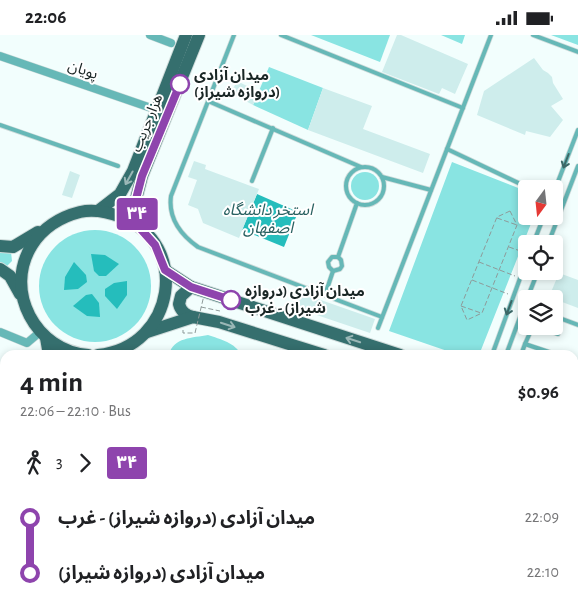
<!DOCTYPE html>
<meta charset="utf-8">
<style>
:root{--surface:#fff;--page:#f6f6f6;--text:#202124;--muted:#757577}
body{margin:0;font-family:"Alegreya Sans","Noto Sans Arabic",sans-serif;background:var(--page);color:var(--text);height:100vh;display:flex;flex-direction:column;font-size:19px;white-space:nowrap}
*{box-sizing:border-box;margin:0}
p{font-size:16px;color:var(--muted)}
.icon{flex:none;width:28px;height:28px;fill:none;stroke:currentColor;stroke-width:2;stroke-linecap:round;stroke-linejoin:round}
.map{position:relative;flex:1;overflow:hidden}
.drawer{position:absolute;left:0px;top:315px;width:579px;height:260px;display:flex;flex-direction:column;background:var(--surface);border-radius:15px 15px 0 0;box-shadow:0 2px 8px #0003}
.drawer>*{flex:none}
.badge{padding:0 10px;border-radius:4px;font-size:18px;line-height:32px}
.needle{width:32px;rotate:195deg}
.tools{position:absolute;left:518px;top:145px;display:grid;gap:10px}
.tools a{display:grid;place-items:center;width:45px;height:45px;border-radius:5px;background:var(--surface);box-shadow:0 2px 8px #0003;font-size:25px}
.map>.badge{position:absolute;translate:-50% -50%;box-shadow:0 0 0 2px #fff}
.legs{display:flex;align-items:center;gap:8px;height:55px;padding:0 20px;font-size:16px}
.legs p{margin-inline-start:auto}
.head{display:flex;align-items:center;justify-content:space-between;height:85px;padding:0 20px}
h1{font-size:28px;font-weight:600;line-height:38px}
ul{padding:0 20px;list-style:none}
li{display:flex;align-items:center;gap:18px;height:55px;font-size:19px}
li i{display:grid;place-items:center;width:8px;height:100%;margin:0 6px;background:currentColor}
li i::after{content:'';width:12px;height:12px;margin:-6px;border:4px solid;border-radius:50%;background:var(--surface)}
li p{margin-inline-start:auto}
li:first-child i{background:linear-gradient(#0000 50%,currentColor 0)}
li:last-child i{background:linear-gradient(currentColor 50%,#0000 0)}
.status{display:flex;justify-content:space-between;align-items:center;height:35px;padding:0 25px;background:var(--surface);direction:ltr}
.status svg{height:14px;fill:currentColor}
.map>svg:first-child{display:block}
.green{fill:#89e4e2}
.water{fill:#25bdbc}
.building{fill:#ceedec}
.lines{fill:none;stroke-linecap:round;stroke-linejoin:round}
.service-casing{stroke:#cfdbda;stroke-width:5.5}
.minor-casing{stroke:#cfdbda;stroke-width:9}
.tertiary-casing{stroke:#cfdbda;stroke-width:12}
.primary-casing{stroke:#cfdbda;stroke-width:14}
.path{stroke:#8e9a99;stroke-width:1;stroke-dasharray:5 2.5;stroke-linecap:butt}
.service{stroke:#66b8b7;stroke-width:4}
.minor{stroke:#66b8b7;stroke-width:8}
.tertiary{stroke:#66b8b7;stroke-width:10}
.primary{stroke:#356f6e;stroke-width:12}
.path-bridge{stroke:#8e9a99;stroke-width:1;stroke-dasharray:5 2.5;stroke-linecap:butt}
.oneway{stroke:#3c6867}
.oneway2{stroke:#9ab7b6}
.line-1-casing{stroke:#fff;stroke-width:11}
.line-1{stroke:#8e44ad;stroke-width:8}
.stop-1-dot{fill:#fff;stroke:#8e44ad;stroke-width:2.5}
.labels{text-anchor:middle;dominant-baseline:central;stroke-width:4;stroke-linejoin:round;paint-order:stroke}
.street-label{font-size:15px;fill:#1a2625;stroke:#fff}
.stop-label{font-size:15px;font-weight:bold;fill:#1a2625;stroke:#fff;text-anchor:start}
.water-label{font-size:16px;font-style:italic;fill:#296161;stroke:#fff}
</style>
<div class="status"><b>22:06</b><svg viewBox="0 0 49 12"><path d="M0 12V9h3v3zM5 12V6h3v6zM10 12V3h3v9zM15 12V0h3v12zM26 1h20v11H26zM47 4h2v5h-2z"/></svg></div>
<div class="map">
<svg width="578" height="575" viewBox="0 0 578 575">
<rect width="100%" height="100%" fill="#f2fefd"/>
<g class="green">
<path d="M311 0H390L380 27Z"/>
<path d="M441 0H465L462 9Z"/>
<path d="M551 0H578V10Z"/>
<path d="M269 32 323 53 308 95 253 70Z"/>
<path d="M452 127 526 156V181H534L479 320H459L389 296Z"/>
<circle cx="365" cy="151" r="14"/>
<circle cx="95" cy="251" r="56"/>
<path d="M0 217H11L12 226 6 232 0 229Z"/>
<path d="M208 300C220 304 236 308 241 320H169C173 302 193 303 208 300Z"/>
</g>
<g class="water">
<path d="M257 159 298 177 284 212 242 195Z"/>
<path d="M91 219 105 220 119 229 106 241H99L94 236Z"/>
<path d="M74 227 86 240 87 247 78 254 64 255 65 242Z"/>
<path d="M127 246V260L117 274 105 261V254L114 248Z"/>
<path d="M92 259 99 268 100 282 87 281 73 271 86 260Z"/>
</g>
<g class="building">
<path d="M397 0H401L468 29 455 59 442 53 439 59 382 37Z"/>
<path d="M534 23 543 35 548 38 552 42 553 48 563 64 551 71 563 85 550 102 526 96 525 100 477 80 484 56Z"/>
<path d="M237 46 259 57 253 70 231 58Z"/>
<path d="M323 53 372 71 363 94 430 119 423 138 308 95Z"/>
<path d="M194 126 206 130 205 134 259 154 239 203 203 188 198 174 188 170 197 145 188 142Z"/>
<path d="M70 136 80 140 72 163 62 160Z"/>
<path d="M559 238 578 245V273L549 262Z"/>
<path d="M298 257 375 284 370 298 293 272Z"/>
<path d="M0 547 5 548V570H38L36 575H0Z"/>
</g>
<g class="lines">
<defs>
<g id="service">
<path d="M234 0 171 161C168 183 181 200 198 212L382 282"/>
<path d="M281 0 463 73"/>
<path d="M533 0 578 17"/>
<path d="M208 66 361 132"/>
<path d="M0 90 118 131"/>
<path d="M447 114 531 154"/>
<circle cx="365" cy="151" r="19"/>
<path d="M382 142 431 155"/>
<path d="M252 146 273 93"/>
<path d="M554 157 578 95"/>
<path d="M554 165 563 169"/>
<path d="M533 209 544 181"/>
<path d="M548 209 578 131"/>
<path d="M338 222 357 168"/>
<path d="M333 236 329 232 328 227 332 222H338"/>
<path d="M333 236 340 234 342 231 341 225 338 222"/>
<path d="M325 260 333 236"/>
<path d="M527 264 538 236"/>
<path d="M554 281 578 290"/>
<path d="M536 291 558 299"/>
<path d="M378 293 491 0"/>
<path d="M525 309 533 291"/>
<path d="M492 320 526 227"/>
<path d="M506 320 526 266"/>
<path d="M521 320 525 309 558 320"/>
<path d="M574 325 578 327"/>
<path d="M574 347 578 349"/>
<path d="M574 354 578 355"/>
</g>
<g id="minor">
<path d="M150 0 171 8"/>
<path d="M0 21 157 75"/>
<path d="M0 297 27 308 40 297"/>
<path d="M0 337 5 339"/>
<path d="M0 399 5 401"/>
<path d="M574 423 575 418"/>
<path d="M574 451 577 452"/>
<path d="M574 546 578 547"/>
<path d="M156 570 169 575"/>
<path d="M322 575 324 570"/>
<path d="M361 575 363 570"/>
<path d="M403 575 405 570"/>
<path d="M457 575 459 570"/>
<path d="M513 575 515 570"/>
</g>
<path id="tertiary" d="M263 570 276 575"/>
<g id="primary">
<path d="M98 176 120 159 133 136 186 0"/>
<path d="M138 191 136 164 142 141 199 0"/>
<path d="M0 211 13 212 38 197"/>
<path d="M0 234 10 241 20 259"/>
<path d="M165 235 191 252 400 320"/>
<path d="M191 252 181 261 179 269C181 277 186 280 193 282"/>
<path d="M147 297 193 282 219 287 324 320"/>
<path d="M46 303 49 320"/>
<path d="M88 320C36 316 3 256 32 210 43 193 60 182 80 177 94 174 108 177 121 182 191 208 176 312 98 320"/>
<path d="M574 376 578 378"/>
<path d="M574 399 578 400"/>
<path d="M0 456 5 443"/>
<path d="M0 527 5 515"/>
</g>
</defs>
<use href="#service" class="service-casing"/>
<use href="#minor" class="minor-casing"/>
<use href="#tertiary" class="tertiary-casing"/>
<use href="#primary" class="primary-casing"/>
<g class="path">
<path d="M510 176 517 190 482 278 467 285 461 271 497 182Z"/>
<path d="M497 183 517 190"/>
<path d="M509 212 526 218"/>
<path d="M479 227 515 241"/>
<path d="M472 245 508 259"/>
<path d="M461 271 481 278"/>
<path d="M201 272 220 276"/>
<path d="M183 295V298H195"/>
</g>
<use href="#service" class="service"/>
<use href="#minor" class="minor"/>
<use href="#tertiary" class="tertiary"/>
<use href="#primary" class="primary"/>
<path class="path-bridge" d="M195 298 206 252"/>
</g>
<defs><path id="oneway-shaft" d="M-6 0H5M1.5-3L5.5 0L1.5 3" fill="none" stroke-width="1.6" stroke-linecap="round" stroke-linejoin="round" transform="scale(1.25)"/></defs>
<g class="oneway">
<use href="#oneway-shaft" transform="translate(566 126) rotate(111)"/>
<use href="#oneway-shaft" transform="translate(509 273) rotate(110)"/>
</g>
<g class="oneway2">
<use href="#oneway-shaft" transform="translate(129 143) rotate(119)"/>
<use href="#oneway-shaft" transform="translate(228 290) rotate(18)"/>
<use href="#oneway-shaft" transform="translate(353 305) rotate(-162)"/>
</g>
<g class="lines">
<defs>
<path id="line-1" d="M180 49 142 141 136 164 138 191 155 210 165 235 191 252 231 265"/>
</defs>
<use href="#line-1" class="line-1-casing"/>
<use href="#line-1" class="line-1"/>
</g>
<g class="stop-1-dot">
<circle cx="180" cy="49" r="9"/>
<circle cx="231" cy="265" r="9"/>
</g>
<g class="labels">
<g class="street-label">
<text transform="translate(83 35) rotate(19)">پویان</text>
<text transform="translate(147 88) rotate(-68)">هزار جریب</text>
</g>
<g class="stop-label">
<text x="194" y="40">میدان آزادی<tspan x="194" dy="17">(دروازه شیراز)</tspan></text>
<text x="245" y="256">میدان آزادی (دروازه<tspan x="245" dy="17">شیراز) - غرب</tspan></text>
</g>
<g class="water-label">
<text x="268" y="175">استخر دانشگاه<tspan x="268" dy="18">اصفهان</tspan></text>
</g>
</g>
</svg>
<div class="tools">
<a><svg class="needle" viewBox="-14 -14 28 28"><path d="M0-13l5 13h-10z" fill="#e53935"/><path d="M0 13l5-13h-10z" fill="#757577"/></svg></a>
<a><svg class="icon" aria-label="locate" viewBox="0 0 24 24"><circle cx="12" cy="12" r="6"/><path d="M12 2v4M12 18v4M2 12h4M18 12h4"/></svg></a>
<a><svg class="icon" aria-label="layers" viewBox="0 0 24 24"><path d="M12 4l9 5-9 5-9-5zM3 14l9 5 9-5"/></svg></a>
</div>
<b class="badge" style="left:137px;top:179px;background:#8e44ad;color:#fff">۳۴</b>
<section class="drawer">
<div class="head"><div><h1>4 min</h1><p>22:06 – 22:10 · Bus</p></div><b>$0.96</b></div>
<div class="legs"><svg class="icon" aria-label="walk" viewBox="0 0 24 24"><circle cx="13" cy="4" r="2"/><path d="M13 8l-2 6 4 7M11 14l-3 7M7 12l3-4h3l4 4"/></svg>3<svg class="icon" aria-label="forward" viewBox="0 0 24 24"><path d="M9 5l7 7-7 7"/></svg><b class="badge" style="background:#8e44ad;color:#fff">۳۴</b></div>
<ul>
<li><i style="color:#8e44ad"></i><b>میدان آزادی (دروازه شیراز) - غرب</b><p>22:09</p></li>
<li><i style="color:#8e44ad"></i><b>میدان آزادی (دروازه شیراز)</b><p>22:10</p></li>
</ul>
</section>
</div>
